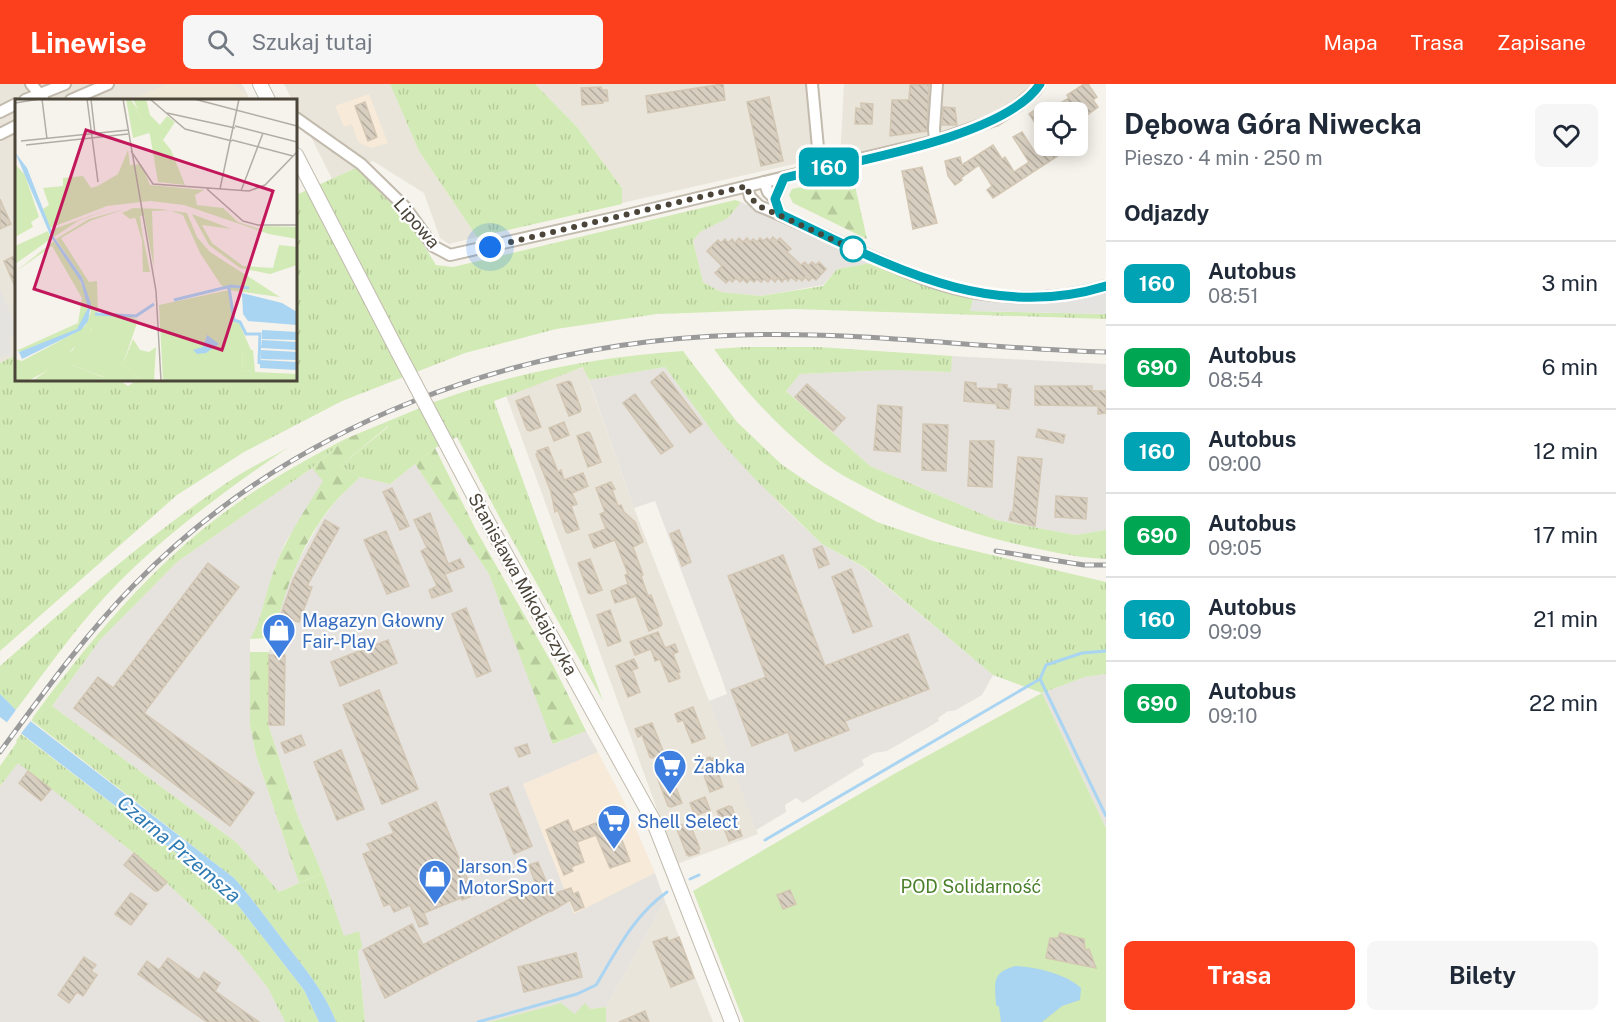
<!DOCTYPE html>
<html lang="pl">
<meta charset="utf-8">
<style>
:root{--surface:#fff;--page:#f6f6f7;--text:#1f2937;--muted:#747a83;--line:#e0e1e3;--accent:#fc3f1d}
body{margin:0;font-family:"Public Sans",sans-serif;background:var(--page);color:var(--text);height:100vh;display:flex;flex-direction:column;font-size:22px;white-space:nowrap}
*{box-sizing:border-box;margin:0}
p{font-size:20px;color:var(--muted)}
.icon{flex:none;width:33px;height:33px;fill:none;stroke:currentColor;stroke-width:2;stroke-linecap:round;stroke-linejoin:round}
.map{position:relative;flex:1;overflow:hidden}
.drawer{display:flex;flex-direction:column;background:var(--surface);width:510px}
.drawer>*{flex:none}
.badge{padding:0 12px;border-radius:9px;font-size:21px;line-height:39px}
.controls{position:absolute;left:1034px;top:18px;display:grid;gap:12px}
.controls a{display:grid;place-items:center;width:54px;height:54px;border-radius:9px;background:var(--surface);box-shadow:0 3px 15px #0003;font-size:30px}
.you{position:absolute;width:30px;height:30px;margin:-15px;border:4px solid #fff;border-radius:50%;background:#1a73e8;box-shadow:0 0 0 9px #1a73e833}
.map>.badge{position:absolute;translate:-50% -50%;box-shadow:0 0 0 3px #fff}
h2{padding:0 18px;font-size:22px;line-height:54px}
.round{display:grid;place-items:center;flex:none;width:63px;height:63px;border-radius:9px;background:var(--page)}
.summary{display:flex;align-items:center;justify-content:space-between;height:102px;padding:0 18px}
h1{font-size:28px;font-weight:700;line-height:45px}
.primary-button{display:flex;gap:12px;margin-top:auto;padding:12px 18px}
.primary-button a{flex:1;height:69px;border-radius:9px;background:var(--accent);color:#fff;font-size:24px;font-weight:700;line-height:69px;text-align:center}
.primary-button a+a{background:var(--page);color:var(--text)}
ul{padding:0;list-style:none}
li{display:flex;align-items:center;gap:18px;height:84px;padding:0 18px;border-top:2px solid var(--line)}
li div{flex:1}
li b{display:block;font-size:22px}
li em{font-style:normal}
li .badge{min-width:66px;font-weight:700;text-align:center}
header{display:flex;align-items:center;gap:36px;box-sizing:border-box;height:84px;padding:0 30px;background:var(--accent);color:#fff}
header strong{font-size:28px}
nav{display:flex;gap:33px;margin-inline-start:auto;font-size:21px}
.search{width:420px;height:54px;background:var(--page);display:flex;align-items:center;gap:15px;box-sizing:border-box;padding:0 21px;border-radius:9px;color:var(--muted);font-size:22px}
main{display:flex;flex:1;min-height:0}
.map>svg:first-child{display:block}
.residential{fill:#eae5da}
.commercial{fill:#f7ead8}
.industrial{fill:#e6e2dd}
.education{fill:#efe8d6}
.grass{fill:url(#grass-tufts)}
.forest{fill:url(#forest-firs)}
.green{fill:#d2eab5}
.parking{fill:#e5e3e0}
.water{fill:#a9d4f2}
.pier{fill:#f6f3ec}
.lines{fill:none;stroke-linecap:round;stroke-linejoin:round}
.stream{stroke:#a9d4f2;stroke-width:3}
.building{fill:url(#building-back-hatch);stroke:#d3c7b4;stroke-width:1.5}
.minor-casing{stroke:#c2bbae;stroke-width:14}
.tertiary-casing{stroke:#c2bbae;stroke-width:16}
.minor{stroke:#fff;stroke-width:10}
.tertiary{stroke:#fff;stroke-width:14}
.rail-casing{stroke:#9a9a9a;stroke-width:5}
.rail{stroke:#fff;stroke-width:3;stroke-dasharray:9;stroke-linecap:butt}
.tertiary-bridge-casing{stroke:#c2bbae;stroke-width:16;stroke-linecap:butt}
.tertiary-bridge{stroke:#fff;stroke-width:14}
.line-casing{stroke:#fff;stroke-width:14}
.line{stroke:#00a3b4;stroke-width:9}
.walk{stroke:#4b4439;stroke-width:6;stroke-dasharray:0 10.8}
.stop-dot{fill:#fff;stroke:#00a3b4;stroke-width:3}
.labels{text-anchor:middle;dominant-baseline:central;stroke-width:4.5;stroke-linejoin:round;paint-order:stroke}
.street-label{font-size:18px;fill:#4b4439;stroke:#fff}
.shop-label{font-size:18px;fill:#366cbe;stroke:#fff;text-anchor:start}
.park-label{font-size:18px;fill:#4a7f2a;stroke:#fff}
.water-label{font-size:20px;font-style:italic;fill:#2e7ab2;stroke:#fff}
.inset-river{fill:none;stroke:#a9d4f2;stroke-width:3}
.inset-road{fill:none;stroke:#b2ada4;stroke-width:1.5}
.view{fill:#c2185b;fill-opacity:0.15;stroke:#c2185b;stroke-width:3}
.inset-edge{fill:none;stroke:#4b4439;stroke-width:3}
</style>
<header>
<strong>Linewise</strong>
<div class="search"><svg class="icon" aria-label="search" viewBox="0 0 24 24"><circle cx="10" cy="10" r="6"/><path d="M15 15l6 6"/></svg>Szukaj tutaj</div>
<nav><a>Mapa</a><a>Trasa</a><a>Zapisane</a></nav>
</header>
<main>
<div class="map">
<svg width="1106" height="938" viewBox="0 0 1106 938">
<defs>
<pattern id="grass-tufts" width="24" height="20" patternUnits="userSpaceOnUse" patternTransform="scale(1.5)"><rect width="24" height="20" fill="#d2eab5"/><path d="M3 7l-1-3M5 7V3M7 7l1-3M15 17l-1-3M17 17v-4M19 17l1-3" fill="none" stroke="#b6ca9c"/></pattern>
<pattern id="forest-firs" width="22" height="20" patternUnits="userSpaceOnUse" patternTransform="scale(1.5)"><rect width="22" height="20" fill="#d2eab5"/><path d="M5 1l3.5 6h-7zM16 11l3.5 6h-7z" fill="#b6ca9c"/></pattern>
<pattern id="building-back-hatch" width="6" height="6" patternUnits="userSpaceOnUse" patternTransform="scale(1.5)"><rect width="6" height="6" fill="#d8cfc1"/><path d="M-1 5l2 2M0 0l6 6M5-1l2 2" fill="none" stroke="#b1aa9e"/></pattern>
</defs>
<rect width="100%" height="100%" fill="#f6f3ec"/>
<g class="residential">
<path d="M0 0H242L250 16H16V271L0 279Z"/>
<path d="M284 0H390L419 67 477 153 449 160 440 154 424 109 373 77 332 95 296 23V16H292Z"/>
<path d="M535 0H808L812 76 622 119V104L577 43Z"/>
<path d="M844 0H1035L1015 19 993 33 958 47 840 76Z"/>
<path d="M584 283 634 424 709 617 758 750 677 780 506 311Z"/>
<path d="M665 817 713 938H606V923Z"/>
</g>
<g class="commercial">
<path d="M369 10 388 59 371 64 358 58 352 40 344 43 335 22Z"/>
<path d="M598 668 625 720 655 789 574 831 523 700Z"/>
</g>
<g class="industrial">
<path d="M741 118 871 179 837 185 823 201 761 212 721 208 703 198 693 157 700 148 728 134Z"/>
<path d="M952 272 1106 280V446L1075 451 996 436 870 382 786 307 800 290 891 286 950 288Z"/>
<path d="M665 283 718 355 786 426 822 460 863 483 993 591 982 611 954 627H948L938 634 939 637 887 667 874 669 862 676 864 681 803 719 796 714 785 721 786 728 756 746 709 617 727 610 721 592 655 417 634 424 589 296Z"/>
<path d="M415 380 489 490 554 660 586 647 598 668 523 700 574 830 655 789 665 817 606 923 590 925 575 931 561 919 489 938H365L358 866 359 847 344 853 322 789 297 730 268 640 269 568 283 513 293 486 319 440 334 419 360 393 390 400Z"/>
<path d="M312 384 324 397 285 459 273 488 257 544 250 555V641L256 671 299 799 279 808 237 759 52 622 100 556 177 478Z"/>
<path d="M1106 590V744L1042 609 1085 593Z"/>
<path d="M18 678 134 769 196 826 239 868 268 904 285 938H0V702Z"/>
</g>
<path class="education" d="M167 0H232L246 10V16H130Z"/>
<g class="grass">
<path d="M390 0H535L577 43 622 104V120L477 153 419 67Z"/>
<path d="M356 84 408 136 436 181 453 183 735 116 741 118 728 134 700 148 693 157 703 198 721 208 761 212 823 202 837 185 871 179 974 212 971 227 1106 230V235L793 225 688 229 657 230 556 245 465 269 342 317 244 368 177 411 0 567V279L16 271V296H119L128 302 137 296H296V111Z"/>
<path d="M744 263H818L952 272 951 288 891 286 800 290 786 307 870 382 996 436 1075 451 1106 446V475C1084 474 1060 470 1039 465 983 454 935 438 884 413 863 402 840 391 821 377 781 346 743 306 714 265Z"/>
<path d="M683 267 737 338 781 380 813 402 877 438 933 457 1106 498V590L1085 593 1042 609 993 591 864 483 822 460 756 396 718 355 665 283 589 296 583 283 494 317 603 617 501 436 457 353 435 364 390 400 360 393 340 382 388 343 386 338C411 328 437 316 463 308 532 285 610 272 683 267Z"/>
<path d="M345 355 312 384 177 478 100 556 52 622 237 759 279 808 322 789 344 852 359 847 362 863 358 867 365 938H336C325 908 305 885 286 860 269 838 253 815 234 794L31 636C92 553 160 471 246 413 278 391 311 373 345 355Z"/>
<path d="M289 363C229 404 171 446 120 497 81 536 49 582 16 626L0 610V582C76 515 152 448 237 392 253 382 272 373 289 363Z"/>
<path d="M21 650 218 801 237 820 304 906 319 938H285L268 904 239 868 196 826 134 769 18 679 0 702V682L17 658 16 657Z"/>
</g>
<g class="forest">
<path d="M853 93 867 155 793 119 789 111 792 105Z"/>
<path d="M386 338 388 342 340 382 360 393C352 401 342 410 334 419 301 458 285 506 273 554L250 555C263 534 265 509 274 486 286 454 305 426 323 397L312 384 345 355Z"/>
<path d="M435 364 476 446 554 583 586 647 553 660 489 490 415 380Z"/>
<path d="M250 568H269L268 640 297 730 322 789 299 799 256 671 250 641Z"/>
</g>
<g class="green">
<path d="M1042 609 1106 744V938H744L693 807 894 690Z"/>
<path d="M561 919 575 930 585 919 590 925 606 923V938H489Z"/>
</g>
<g class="parking">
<path d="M0 205 16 244V250L10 253 11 269 0 274Z"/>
<path d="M1106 208V230L970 227 974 212 1040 217 1069 216Z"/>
</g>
<g class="water">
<path d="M0 610 16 626 234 794C253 815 269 838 286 860 305 885 325 908 336 938H319L304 906 237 820 218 801 0 633Z"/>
<path d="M1015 882C1036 883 1066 890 1081 904L1080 916 1062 922 1042 938H1001L999 923 996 921C995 899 991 889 1015 882Z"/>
</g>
<path class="pier" d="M18 623 33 634 19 652 5 641Z"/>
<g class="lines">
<g class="stream">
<path d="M1040 595 1106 732"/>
<path d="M765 756 1040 595 1046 581 1082 569 1106 567"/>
<path d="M690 795 699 791"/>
<path d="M478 938 577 910 596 901C616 868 634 831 667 808"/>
</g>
</g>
<g class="building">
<path d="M723 0 725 16 648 29 646 12Z"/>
<path d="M929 0 927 47 890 52 892 16H909L910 1Z"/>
<path d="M1084 0H1088L1097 13 1093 16 1098 23 1083 34 1081 31 1077 34V28H1045L1069 14 1067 11Z"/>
<path d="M601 3 602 6H607L608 17H603V19L582 21 581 4Z"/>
<path d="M769 13 783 77 761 82 747 18Z"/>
<path d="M365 18 377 53 368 57 355 22Z"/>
<path d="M861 19 873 20 872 40H855L856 24 861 25Z"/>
<path d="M1044 20V52L1029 30Z"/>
<path d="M943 23 955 24 957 41H942Z"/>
<path d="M1022 48 1034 67 1041 62H1073L993 114 987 106 992 102 979 81 961 94 962 96 955 101 948 92 945 77 960 73 962 81 993 61 1002 75 1005 73 1014 88 1029 78 1013 53Z"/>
<path d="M922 83 937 139 913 145 902 87Z"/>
<path d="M0 115 11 140 0 145Z"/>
<path d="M773 153 777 157 780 154 791 165 787 168 801 181 805 178 808 182 812 178 816 181 819 178 826 185 816 196 812 193 809 197 805 193 802 197 799 194 796 197 791 193 788 197 785 194 782 198 778 194 775 198 771 194 768 198 764 195 761 198 757 195 754 198 750 195 747 199 743 195 740 198 736 194 732 198 730 195 726 199 715 189 722 182 707 167 718 156 721 159 725 155 728 159 732 155 735 159 739 154 743 158 747 154 750 158 753 155 757 158 760 154 763 157 767 154 770 157Z"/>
<path d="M16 171V205L4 177Z"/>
<path d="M663 288 702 340 690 349 651 298Z"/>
<path d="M568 297 571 298 581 325 580 328 569 332 557 301Z"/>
<path d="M965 298 976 299V304L998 305V300L1007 301V304L1011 305 1009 325 997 324V320L964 317Z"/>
<path d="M807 300 845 334 833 347 795 313Z"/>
<path d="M1035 302H1092V307H1106V329L1098 330V322L1035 321Z"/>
<path d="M635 310 673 362 661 370 623 319Z"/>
<path d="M529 312 541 343 530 347 527 346 516 317Z"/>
<path d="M878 321 902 323 900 368 874 366Z"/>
<path d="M564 338 569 351 554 357 549 344Z"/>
<path d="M923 340 948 341 946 387 922 386Z"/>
<path d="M1038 345 1065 351 1063 359 1036 353Z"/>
<path d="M588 348 590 349 601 378 588 383 577 352Z"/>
<path d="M970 357H994L992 403 968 402Z"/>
<path d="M548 363 558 388 561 386 564 396 583 389 588 402 572 409 577 420 571 422 579 445 568 449 566 448 558 426 555 428 551 408 536 370 538 369 537 367Z"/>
<path d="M1018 373 1042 375 1035 442 1009 436 1011 428H1013Z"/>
<path d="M611 398 615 405 612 406 618 422 621 421 624 428 635 438 643 458 633 463 643 491 641 492 648 512 651 511 662 540 661 542 649 547 636 512 615 519 611 507 628 500 625 491 628 490 615 456 594 464 589 451 606 445 600 430 605 428 596 404Z"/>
<path d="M392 404 409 442 400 446 383 408Z"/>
<path d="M1056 412 1087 414 1086 435 1055 433Z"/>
<path d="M430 429 448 480 460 475 464 483 445 490 452 507 432 514 429 506 437 502 421 467 427 464 414 436Z"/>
<path d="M325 436 339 444 307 502 312 503 299 538 280 533 293 496Z"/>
<path d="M679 446 691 478 682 482 670 450Z"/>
<path d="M386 447 409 502 387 510 364 456Z"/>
<path d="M822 462 829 480 819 484 813 465Z"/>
<path d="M783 471 825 582 908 550 929 605 845 637 849 646 795 667 788 648 752 662 731 606 766 593 728 492Z"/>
<path d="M590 475 602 506 591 510 588 509 578 479Z"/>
<path d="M208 479 239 503 144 629 254 709 230 742 74 624 98 593 113 604Z"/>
<path d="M851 485 872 542 853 549 832 493Z"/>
<path d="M466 524 491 587 477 593 452 530Z"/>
<path d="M610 526 621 557 608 562 597 531Z"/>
<path d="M658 548 665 564 675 560 678 568 673 570 680 588 678 589 680 594 669 598 660 575 655 577 651 565 635 571 630 558Z"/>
<path d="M388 556 397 579 340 602 331 578Z"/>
<path d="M269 571H285L284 641H269Z"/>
<path d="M634 575 638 584 632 586 640 608 628 613 616 582Z"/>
<path d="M379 606 418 705 382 720 343 621Z"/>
<path d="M693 623 705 654 692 659 683 636 678 638 675 630Z"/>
<path d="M652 639 664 669 652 674 650 673 642 651 638 653 635 645Z"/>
<path d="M301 651 305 661 285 669 281 659Z"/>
<path d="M527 660 530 669 519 673 515 664Z"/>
<path d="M341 666 364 725 337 736 314 678Z"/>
<path d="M710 673 711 675 713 674 723 703 710 708 699 677Z"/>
<path d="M28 687 51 705 41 717 19 699Z"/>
<path d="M670 688 682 719 671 723 668 722 657 693Z"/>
<path d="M508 703 532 762 514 770 490 710Z"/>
<path d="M705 713 710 726 695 732 690 719Z"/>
<path d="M436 718 474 811 462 816 461 814 424 829 428 840 419 843 410 821 394 828 390 820 384 822 363 770 371 767 367 760 394 749 389 739Z"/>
<path d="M729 722 732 723 742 752 729 757 717 727Z"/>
<path d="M616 731 620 742 617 743 630 777 610 784 596 751 577 758 584 778 571 783 573 787 564 791 546 746 568 736 573 748Z"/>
<path d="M689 738 700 765 698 766 699 769 689 772 688 770 687 771 676 743Z"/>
<path d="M134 769 167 798 158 807H155L124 781Z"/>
<path d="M538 778 548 802 553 810 571 804 573 810 578 808 584 823 575 827 570 816 552 827V826L385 914 363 866 412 840 423 861 536 801 529 781Z"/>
<path d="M790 806 796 820 783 825 777 811Z"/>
<path d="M131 809 147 820 131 841 115 830Z"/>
<path d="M1060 849 1084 855 1085 866 1089 865 1096 884 1046 874 1050 854H1058Z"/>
<path d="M667 853 669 857 679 853 694 894 671 903 653 858Z"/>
<path d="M576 869 582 893 524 908 518 883Z"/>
<path d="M84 873 96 881 91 887 97 891 83 912 77 908 69 919 58 911Z"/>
<path d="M168 874 199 896 204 888 220 899 215 907 259 938H207L138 890 147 877 159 886Z"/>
<path d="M645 927 649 938H619Z"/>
</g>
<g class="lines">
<defs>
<g id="minor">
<path d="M31 0 43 14"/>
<path d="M812 0 820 85"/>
<path d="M25 16 65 0"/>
<path d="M71 16 108 0"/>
<path d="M0 28 16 20"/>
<path d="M296 34 361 80 405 123 433 162 450 171 627 131 935 57 995 36 1017 22 1035 7 1040 0"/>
<path d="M0 50 16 42"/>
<path d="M935 57 934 45 937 0"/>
<path d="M764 98 768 108 775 115 780 130"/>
<path d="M747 102 750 113 759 122C814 144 866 173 922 194 979 216 1048 220 1106 202"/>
<path d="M775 115 784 94"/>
</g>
<g id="tertiary">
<path d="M260 0 268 16"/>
<path d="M296 71 398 268"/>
<path d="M446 359 484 431 653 736 732 938"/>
</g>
</defs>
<use href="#minor" class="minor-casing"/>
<use href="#tertiary" class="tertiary-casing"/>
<use href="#minor" class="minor"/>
<use href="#tertiary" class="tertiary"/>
<defs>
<g id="rail">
<path d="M996 467 1084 481H1106"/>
<path d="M0 668C42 611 84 552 134 501 291 339 518 257 741 251 863 247 984 265 1106 268"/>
</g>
</defs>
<use href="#rail" class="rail-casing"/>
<use href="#rail" class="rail"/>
<defs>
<path id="tertiary-bridge" d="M398 268 446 359"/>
</defs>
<use href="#tertiary-bridge" class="tertiary-bridge-casing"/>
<use href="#tertiary-bridge" class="tertiary-bridge"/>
</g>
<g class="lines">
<defs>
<path id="line" d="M1040 0C1005 54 847 78 784 94L775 115 780 130C885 179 987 239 1106 202"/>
</defs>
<use href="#line" class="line-casing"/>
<use href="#line" class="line"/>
<path class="walk" d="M490 163 747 102 750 113 759 122 853 165"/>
</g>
<defs>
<symbol id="shop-pin" viewBox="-11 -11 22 30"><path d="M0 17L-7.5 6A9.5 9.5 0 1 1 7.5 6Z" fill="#3f7fe0" stroke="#fff"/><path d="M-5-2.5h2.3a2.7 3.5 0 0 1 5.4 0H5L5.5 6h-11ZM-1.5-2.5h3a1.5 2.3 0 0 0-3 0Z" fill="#fff"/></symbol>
<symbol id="supermarket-pin" viewBox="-11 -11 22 30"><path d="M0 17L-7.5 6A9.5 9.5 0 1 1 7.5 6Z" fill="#3f7fe0" stroke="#fff"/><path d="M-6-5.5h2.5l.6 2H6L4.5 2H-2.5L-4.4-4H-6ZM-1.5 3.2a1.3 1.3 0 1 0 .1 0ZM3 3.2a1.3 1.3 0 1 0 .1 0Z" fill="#fff"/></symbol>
</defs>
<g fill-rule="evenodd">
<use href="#shop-pin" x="260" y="527" width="38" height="52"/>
<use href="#supermarket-pin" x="651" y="663" width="38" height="52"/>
<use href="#supermarket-pin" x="595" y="718" width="38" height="52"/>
<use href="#shop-pin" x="416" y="773" width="38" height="52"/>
</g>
<circle class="stop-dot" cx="853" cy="165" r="12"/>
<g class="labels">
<g class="street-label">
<text transform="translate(417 139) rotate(49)">Lipowa</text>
<text transform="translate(523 500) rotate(61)">Stanisława Mikołajczyka</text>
</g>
<g class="shop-label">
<text x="302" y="536">Magazyn Głowny<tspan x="302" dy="21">Fair-Play</tspan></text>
<text x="693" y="682">Żabka</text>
<text x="637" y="737">Shell Select</text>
<text x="458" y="782">Jarson.S<tspan x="458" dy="21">MotorSport</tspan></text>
</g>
<g class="park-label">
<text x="971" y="802">POD Solidarność</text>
</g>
<g class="water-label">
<text transform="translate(179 765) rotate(40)">Czarna Przemsza</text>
</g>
</g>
<g transform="translate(15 15)">
<rect width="282" height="282" fill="#f6f3ec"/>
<path d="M115 0 156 51 170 86 143 83 135 36ZM113 51 115 66 126 65 135 86 189 91 180 96 182 106 208 109 223 123 247 131 250 127 282 128V140L254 135 169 106 135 102 92 107 35 129 28 110 34 106 28 89 48 87V79L68 77 76 89 83 87 103 75ZM100 108 63 122 39 138 36 131ZM118 109 146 110 172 114 182 138 195 153 265 198 214 191 206 186 185 154 168 116 154 111 137 112 139 169 129 116 115 120 107 114ZM110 110 75 122 46 139 74 183 82 182 83 216 70 242 50 262 13 282 58 251 70 230 57 239 58 236 70 227 76 213 67 178 41 140 74 120ZM177 115 217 130 187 126 197 144 228 167 258 169 264 146 282 148V166L255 175 225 169 194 146ZM33 132 36 141 0 154V147ZM39 142 64 179 72 201 73 213 65 228 63 224 67 199 37 147 0 173ZM118 240 125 251 134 253 141 248 139 282H126L108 265ZM227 251H238L240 273 282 275V282H238L237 272 228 271Z" fill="#d2eab5"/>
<path d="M111 0H115L134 34 118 39ZM118 0H131L135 16 145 26 152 17 160 23 148 41 129 22ZM125 117 127 133 135 173H128L127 141 120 118ZM30 140V144L0 165V154ZM63 224 65 228 62 230 10 253 1 252ZM71 228 67 240 51 257 13 282H0V260L7 262ZM54 257V265L88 278 108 265 126 282H17Z" fill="#d2eab5"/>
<path d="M0 65 10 76 24 118 16 123 18 128 0 138ZM214 191 218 222 224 224 236 251 227 252 228 271 238 272V282H148L144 206ZM80 216 115 217 123 221 108 265 89 278 54 265V257L76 231Z" fill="#d2eab5"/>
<path d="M0 53 12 69 39 138 67 178 76 205 73 222 66 231 7 260 4 253 62 230 73 209 66 183 36 138ZM227 194 267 204 282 213V226L233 222 228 215ZM247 231 282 233V241L247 240ZM192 236 204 245 191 254 182 255 178 251 188 248ZM247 241 282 243V251L246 249ZM246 251 282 253V261L246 260ZM245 261 282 263V271L245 269Z" fill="#a9d4f2"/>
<path class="inset-river" d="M214 189 219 221 225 223 231 235H245L244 265M159 201 216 187 234 189M80 215 121 217 139 205"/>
<path class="inset-road" d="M27 0 32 40M72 0 83 83M76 0 80 35M108 0 141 192 146 282M135 0 170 30 217 42M179 0 282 27M0 4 25 0M152 14 220 29M220 27 282 43M217 41 278 57M6 42 113 31M11 46 113 35M116 52 138 85 234 92 250 86 282 53M192 90 228 122 243 126H282M205 90 224 0M226 92 248 34"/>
<path class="view" d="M71 31 258 92 207 251 19 190Z"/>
<rect width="282" height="282" class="inset-edge"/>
</g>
</svg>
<div class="controls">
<a><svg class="icon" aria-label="locate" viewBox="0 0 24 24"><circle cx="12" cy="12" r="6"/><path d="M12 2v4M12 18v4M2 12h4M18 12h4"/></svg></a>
</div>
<div class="you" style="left:490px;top:163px"></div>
<b class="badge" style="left:829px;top:83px;background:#00a3b4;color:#fff">160</b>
</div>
<section class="drawer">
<div class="summary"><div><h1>Dębowa Góra Niwecka</h1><p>Pieszo · 4 min · 250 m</p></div><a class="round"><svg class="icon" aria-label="heart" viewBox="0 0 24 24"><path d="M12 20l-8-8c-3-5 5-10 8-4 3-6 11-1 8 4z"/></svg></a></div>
<h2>Odjazdy</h2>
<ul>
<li><span class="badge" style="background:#00a3b4;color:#fff">160</span><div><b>Autobus</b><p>08:51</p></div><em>3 min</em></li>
<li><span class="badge" style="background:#00a651;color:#fff">690</span><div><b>Autobus</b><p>08:54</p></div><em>6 min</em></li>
<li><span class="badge" style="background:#00a3b4;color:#fff">160</span><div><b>Autobus</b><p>09:00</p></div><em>12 min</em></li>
<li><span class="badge" style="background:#00a651;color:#fff">690</span><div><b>Autobus</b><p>09:05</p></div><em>17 min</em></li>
<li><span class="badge" style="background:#00a3b4;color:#fff">160</span><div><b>Autobus</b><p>09:09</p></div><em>21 min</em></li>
<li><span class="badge" style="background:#00a651;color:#fff">690</span><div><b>Autobus</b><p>09:10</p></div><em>22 min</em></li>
</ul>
<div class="primary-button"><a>Trasa</a><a>Bilety</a></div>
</section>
</main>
